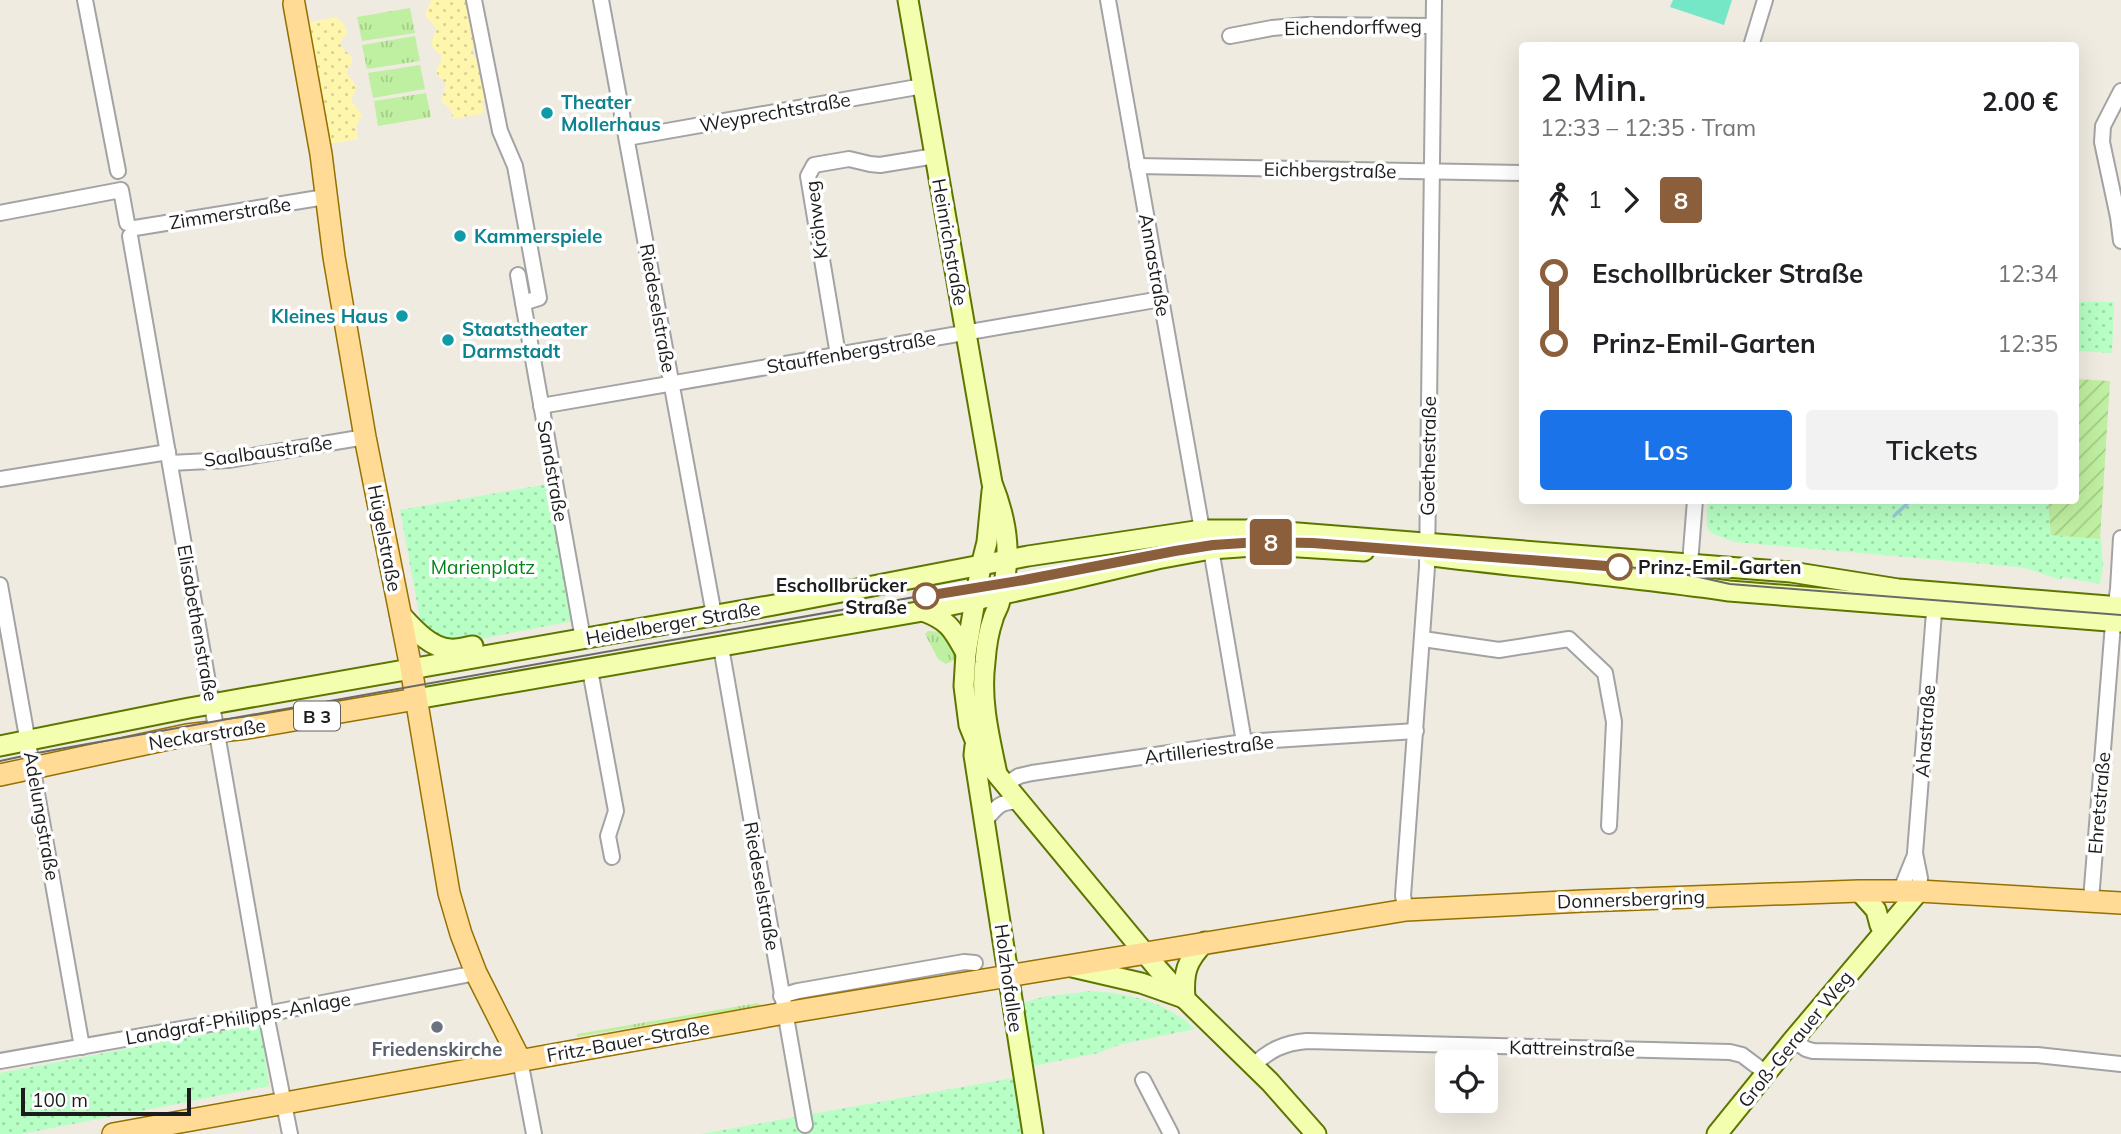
<!DOCTYPE html>
<html lang="de">
<meta charset="utf-8">
<style>
:root{--surface:#fff;--page:#f2f2f2;--text:#202124;--muted:#757577;--accent:#1a73e8}
body{margin:0;font-family:Mulish,sans-serif;background:var(--page);color:var(--text);height:100vh;display:flex;flex-direction:column;font-size:26px;white-space:nowrap}
*{box-sizing:border-box;margin:0}
p{font-size:23px;color:var(--muted)}
.icon{flex:none;width:38px;height:38px;fill:none;stroke:currentColor;stroke-width:2;stroke-linecap:round;stroke-linejoin:round}
.map{position:relative;flex:1;overflow:hidden}
.side{position:absolute;left:1519px;top:42px;width:560px;height:462px;display:flex;flex-direction:column;background:var(--surface);border-radius:7px;box-shadow:0 7px 28px #0002}
.side>*{flex:none}
.badge{padding:0 14px;border-radius:5px;font-size:24px;line-height:46px}
.buttons{position:absolute;left:1435px;top:1050px;display:grid;gap:14px}
.buttons a{display:grid;place-items:center;width:63px;height:63px;border-radius:7px;background:var(--surface);box-shadow:0 7px 28px #0002;font-size:35px}
.scale{position:absolute;left:21px;bottom:18px;width:170px;box-sizing:border-box;padding-left:7px;border:4px solid #1c1c1c;border-top:0;font-size:19px;line-height:24px;white-space:nowrap;color:#1c1c1c;-webkit-text-stroke:5px #fff;paint-order:stroke}
.map>.badge{position:absolute;translate:-50% -50%;box-shadow:0 0 0 4px #fff}
.legs{display:flex;align-items:center;gap:10px;height:77px;padding:0 21px;font-size:23px}
.legs p{margin-inline-start:auto}
.headline{display:flex;align-items:center;justify-content:space-between;height:119px;padding:0 21px}
h1{font-size:38px;font-weight:600;line-height:52px}
.cta{display:flex;gap:14px;margin-top:auto;padding:14px 21px}
.cta a{flex:1;height:80px;border-radius:7px;background:var(--accent);color:#fff;font-size:28px;font-weight:600;line-height:80px;text-align:center}
.cta a+a{background:var(--page);color:var(--text)}
ul{padding:0 21px;list-style:none}
li{display:flex;align-items:center;gap:24px;height:70px;font-size:26px}
li i{display:grid;place-items:center;width:10px;height:100%;margin:0 9px;background:currentColor}
li i::after{content:'';width:18px;height:18px;margin:-9px;border:5px solid;border-radius:50%;background:var(--surface)}
li p{margin-inline-start:auto}
li:first-child i{background:linear-gradient(#0000 50%,currentColor 0)}
li:last-child i{background:linear-gradient(currentColor 50%,#0000 0)}
.map>svg:first-child{display:block}
.grass{fill:url(#grass-tufts)}
.sand{fill:url(#sand-dots)}
.park{fill:url(#park-dots)}
.garden{fill:url(#garden-furrows)}
.pitch{fill:#75e6c6}
.lines{fill:none;stroke-linecap:round;stroke-linejoin:round}
.stream{stroke:#9ccbe1;stroke-width:3.5}
.street-casing{stroke:#a3a3a3;stroke-width:18}
.secondary-casing{stroke:#5d7600;stroke-width:23}
.primary-casing{stroke:#947100;stroke-width:24}
.street{stroke:#fff;stroke-width:14}
.secondary{stroke:#f3ffae;stroke-width:19}
.primary{stroke:#ffdb95;stroke-width:21}
.tram{stroke:#6a6a6a;stroke-width:2}
.line-1-casing{stroke:#fff;stroke-width:16}
.line-1{stroke:#8b5e3c;stroke-width:10}
.culture-dot{fill:#0f9aa8;stroke:#fff;stroke-width:2.5}
.stop-1-dot{fill:#fff;stroke:#8b5e3c;stroke-width:3.5}
.worship-dot{fill:#6b7280;stroke:#fff;stroke-width:2.5}
.labels{text-anchor:middle;dominant-baseline:central;stroke-width:7;stroke-linejoin:round;paint-order:stroke}
.shield{fill:#fff;stroke:#606060;stroke-width:2}
.shield-label{font-size:18px;font-weight:bold;fill:#1c1c1c}
.street-label{font-size:19px;fill:#1c1c1c;stroke:#fff}
.culture-label{font-size:19px;font-weight:bold;fill:#0d838f;stroke:#fff;text-anchor:start}
.park-label{font-size:19px;fill:#018318;stroke:#fff}
.stop-label{font-size:19px;font-weight:bold;fill:#1c1c1c;stroke:#fff;text-anchor:start}
.worship-label{font-size:19px;font-weight:bold;fill:#5b616d;stroke:#fff}
</style>
<div class="map">
<svg width="2121" height="1134" viewBox="0 0 2121 1134">
<defs>
<pattern id="grass-tufts" width="24" height="20" patternUnits="userSpaceOnUse" patternTransform="scale(1.75)"><rect width="24" height="20" fill="#bfefa0"/><path d="M3 7l-1-3M5 7V3M7 7l1-3M15 17l-1-3M17 17v-4M19 17l1-3" fill="none" stroke="#a4cc89"/></pattern>
<pattern id="sand-dots" width="8" height="8" patternUnits="userSpaceOnUse" patternTransform="scale(1.75)"><rect width="8" height="8" fill="#fff6ae"/><path d="M2 2h.1M6 6h.1" fill="none" stroke="#dad295" stroke-width="1.8" stroke-linecap="round"/></pattern>
<pattern id="park-dots" width="8" height="8" patternUnits="userSpaceOnUse" patternTransform="scale(1.75)"><rect width="8" height="8" fill="#b7ffc4"/><path d="M2 2h.1M6 6h.1" fill="none" stroke="#9ddaa8" stroke-width="1.8" stroke-linecap="round"/></pattern>
<pattern id="garden-furrows" width="10" height="10" patternUnits="userSpaceOnUse" patternTransform="scale(1.75)"><rect width="10" height="10" fill="#bfefa0"/><path d="M-1 1l2-2M0 10L10 0M9 11l2-2" fill="none" stroke="#a4cc89"/></pattern>
</defs>
<rect width="100%" height="100%" fill="#efebe0"/>
<g class="grass">
<path d="M410 8 415 33 362 41 357 17Z"/>
<path d="M415 36 420 61 367 69 362 45Z"/>
<path d="M420 65 425 89 373 98 368 73Z"/>
<path d="M426 93 431 117 378 126 374 101Z"/>
<path d="M866 609 867 613 448 686V683Z"/>
<path d="M928 631C947 632 949 637 958 653L956 659 946 664 938 659 925 634Z"/>
<path d="M758 1003 760 1006 577 1037V1034Z"/>
</g>
<g class="sand">
<path d="M431 0H469L477 45 472 47 474 58 479 57 487 100 482 101 484 113 453 119 451 110 441 101 446 84 438 76 436 70 441 61V56L431 45 436 28 425 15Z"/>
<path d="M336 17 345 25 347 33C334 47 344 47 352 58V62L346 72 357 87 351 100 362 115 356 127 358 139 329 144 307 23Z"/>
</g>
<g class="park">
<path d="M2076 302H2114L2112 353 2076 351Z"/>
<path d="M548 484 573 621 459 643 438 638 421 624 400 510Z"/>
<path d="M1708 501H2048L2051 535 2101 539 2103 567 2100 584 2062 577 2061 580 2025 568 2007 566 1735 542C1703 531 1706 534 1708 501Z"/>
<path d="M1091 991C1129 993 1166 1002 1195 1029L1121 1044 1098 1053 1033 1066 1023 1003 1043 997Z"/>
<path d="M261 1023 269 1086 21 1134H0V1073Z"/>
<path d="M1019 1077 1028 1134H701L996 1081Z"/>
</g>
<path class="garden" d="M2076 379 2110 381 2100 539 2051 535 2048 501 2076 500Z"/>
<path class="pitch" d="M1673 0H1732L1724 25 1670 7Z"/>
<g class="lines">
<path class="stream" d="M1894 516 1911 500"/>
<defs>
<g id="street">
<path d="M85 0 118 171"/>
<path d="M474 0 500 131 515 166 539 298 523 303"/>
<path d="M601 0 714 615"/>
<path d="M1108 0 1202 530"/>
<path d="M1230 36 1272 28 1307 25 1433 26"/>
<path d="M1751 46 1765 0"/>
<path d="M2121 91 2103 126 2102 142 2118 217 2121 241"/>
<path d="M627 138 923 86"/>
<path d="M1137 166 1522 173"/>
<path d="M0 213 121 190 127 223"/>
<path d="M135 228 325 197"/>
<path d="M130 236 266 1014 290 1134"/>
<path d="M518 275 583 639"/>
<path d="M838 355 808 176 814 165 849 159 870 164 880 165 935 156"/>
<path d="M541 406 1161 299"/>
<path d="M170 463 228 460 365 437"/>
<path d="M0 479 168 452"/>
<path d="M1211 549 1244 742"/>
<path d="M1690 564 1695 500"/>
<path d="M0 585 82 1047"/>
<path d="M1423 639 1499 650 1569 639 1605 673 1614 722 1609 826"/>
<path d="M721 647 805 1125"/>
<path d="M590 670 616 811 608 836 612 857"/>
<path d="M1006 784 1019 776 1032 773 1244 742 1416 731"/>
<path d="M985 821C996 807 1001 800 1020 802"/>
<path d="M1919 891 1920 878 1915 853 1935 600"/>
<path d="M1900 892 1915 855"/>
<path d="M2091 900 2113 624 2118 589 2121 538"/>
<path d="M1406 910 1403 896 1427 567 1434 0"/>
<path d="M781 996 798 991 964 962 975 963"/>
<path d="M1793 1040 1806 1049 1813 1051 2037 1055 2121 1064"/>
<path d="M520 1060 534 1134"/>
<path d="M0 1061 266 1014 476 973"/>
<path d="M1253 1066C1269 1050 1284 1043 1307 1041L1730 1052 1742 1055 1766 1073"/>
<path d="M1143 1080 1171 1134"/>
</g>
<g id="secondary">
<path d="M908 0 992 483C1009 526 1012 560 999 604 997 610 994 614 993 619 988 633 986 648 985 662 980 700 989 736 997 774"/>
<path d="M992 491 987 542 981 566 966 653 964 686 969 725 979 750 990 766 1158 969 1185 999 1270 1082 1316 1134"/>
<path d="M1432 556C1531 568 1630 577 1729 591L2121 622"/>
<path d="M923 611C950 621 953 630 966 653"/>
<path d="M400 614C413 628 430 648 450 649 457 650 466 647 473 646"/>
<path d="M416 699 923 611 1068 580 1157 559 1211 549 1268 545 1364 551"/>
<path d="M0 746 189 708 774 605 1028 556 1202 530H1252L1298 533 1739 568 1791 572 1898 589 2121 607"/>
<path d="M975 746 974 755 1033 1134"/>
<path d="M1859 891 1876 910 1880 925"/>
<path d="M1072 967 1141 983 1181 997"/>
<path d="M1185 999C1183 973 1186 961 1205 942"/>
<path d="M1717 1134 1793 1040 1919 891"/>
</g>
<g id="primary">
<path d="M294 4 321 154 334 257 365 437 411 668 449 893 461 934 476 973 520 1060"/>
<path d="M0 775 187 735 247 728 416 699"/>
<path d="M113 1134 785 1013 1406 910 1583 901 1859 891H1919L2121 903"/>
</g>
</defs>
<use href="#street" class="street-casing"/>
<use href="#secondary" class="secondary-casing"/>
<use href="#primary" class="primary-casing"/>
<use href="#street" class="street"/>
<use href="#secondary" class="secondary"/>
<use href="#primary" class="primary"/>
<path class="tram" d="M0 761 37 753 954 590 1024 580 1098 565 1213 545 1259 542 1313 543 1651 569 1672 571 1730 584 2121 615"/>
</g>
<g class="lines">
<defs>
<path id="line-1" d="M926 596 1024 580 1175 551 1213 545 1259 542 1313 543 1619 567"/>
</defs>
<use href="#line-1" class="line-1-casing"/>
<use href="#line-1" class="line-1"/>
</g>
<g class="culture-dot">
<circle cx="547" cy="113" r="7"/>
<circle cx="460" cy="236" r="7"/>
<circle cx="402" cy="316" r="7"/>
<circle cx="448" cy="340" r="7"/>
</g>
<g class="stop-1-dot">
<circle cx="1619" cy="567" r="12"/>
<circle cx="926" cy="596" r="12"/>
</g>
<circle class="worship-dot" cx="437" cy="1027" r="7"/>
<g class="labels">
<rect class="shield" x="294" y="701.5" width="46" height="29" rx="5"/>
<g class="shield-label">
<text x="317" y="716">B 3</text>
</g>
<g class="street-label">
<text transform="translate(1353 27) rotate(-1)">Eichendorffweg</text>
<text transform="translate(775 112) rotate(-10)">Weyprechtstraße</text>
<text transform="translate(1330 170) rotate(1)">Eichbergstraße</text>
<text transform="translate(230 213) rotate(-9)">Zimmerstraße</text>
<text transform="translate(816 220) rotate(-97)">Kröhweg</text>
<text transform="translate(950 242) rotate(80)">Heinrichstraße</text>
<text transform="translate(1155 265) rotate(80)">Annastraße</text>
<text transform="translate(658 308) rotate(80)">Riedeselstraße</text>
<text transform="translate(851 352) rotate(-10)">Stauffenbergstraße</text>
<text transform="translate(268 451) rotate(-8)">Saalbaustraße</text>
<text transform="translate(1428 456) rotate(-89)">Goethestraße</text>
<text transform="translate(553 471) rotate(80)">Sandstraße</text>
<text transform="translate(385 538) rotate(79)">Hügelstraße</text>
<text transform="translate(198 623) rotate(80)">Elisabethenstraße</text>
<text transform="translate(673 623) rotate(-10)">Heidelberger Straße</text>
<text transform="translate(1925 731) rotate(-86)">Ahastraße</text>
<text transform="translate(207 734) rotate(-9)">Neckarstraße</text>
<text transform="translate(1209 749) rotate(-7)">Artilleriestraße</text>
<text transform="translate(2099 803) rotate(-85)">Ehretstraße</text>
<text transform="translate(42 816) rotate(80)">Adelungstraße</text>
<text transform="translate(762 886) rotate(80)">Riedeselstraße</text>
<text transform="translate(1631 899) rotate(-2)">Donnersbergring</text>
<text transform="translate(1009 978) rotate(82)">Holzhofallee</text>
<text transform="translate(238 1018) rotate(-10)">Landgraf-Philipps-Anlage</text>
<text transform="translate(1795 1039) rotate(-51)">Groß-Gerauer Weg</text>
<text transform="translate(628 1041) rotate(-10)">Fritz-Bauer-Straße</text>
<text transform="translate(1572 1048) rotate(1)">Kattreinstraße</text>
</g>
<g class="culture-label">
<text x="561" y="102">Theater<tspan x="561" dy="22">Mollerhaus</tspan></text>
<text x="474" y="236">Kammerspiele</text>
<text x="388" y="316" text-anchor="end">Kleines Haus</text>
<text x="462" y="329">Staatstheater<tspan x="462" dy="22">Darmstadt</tspan></text>
</g>
<g class="park-label">
<text x="483" y="567">Marienplatz</text>
</g>
<g class="stop-label">
<text x="1638" y="567">Prinz-Emil-Garten</text>
<text x="907" y="585" text-anchor="end">Eschollbrücker<tspan x="907" dy="22">Straße</tspan></text>
</g>
<g class="worship-label">
<text x="437" y="1049">Friedenskirche</text>
</g>
</g>
</svg>
<div class="buttons">
<a><svg class="icon" aria-label="locate" viewBox="0 0 24 24"><circle cx="12" cy="12" r="6"/><path d="M12 2v4M12 18v4M2 12h4M18 12h4"/></svg></a>
</div>
<div class="scale">100 m</div>
<b class="badge" style="left:1271px;top:542px;background:#8b5e3c;color:#fff">8</b>
<section class="side">
<div class="headline"><div><h1>2 Min.</h1><p>12:33 – 12:35 · Tram</p></div><b>2.00 €</b></div>
<div class="legs"><svg class="icon" aria-label="walk" viewBox="0 0 24 24"><circle cx="13" cy="4" r="2"/><path d="M13 8l-2 6 4 7M11 14l-3 7M7 12l3-4h3l4 4"/></svg>1<svg class="icon" aria-label="forward" viewBox="0 0 24 24"><path d="M9 5l7 7-7 7"/></svg><b class="badge" style="background:#8b5e3c;color:#fff">8</b></div>
<ul>
<li><i style="color:#8b5e3c"></i><b>Eschollbrücker Straße</b><p>12:34</p></li>
<li><i style="color:#8b5e3c"></i><b>Prinz-Emil-Garten</b><p>12:35</p></li>
</ul>
<div class="cta"><a>Los</a><a>Tickets</a></div>
</section>
</div>
